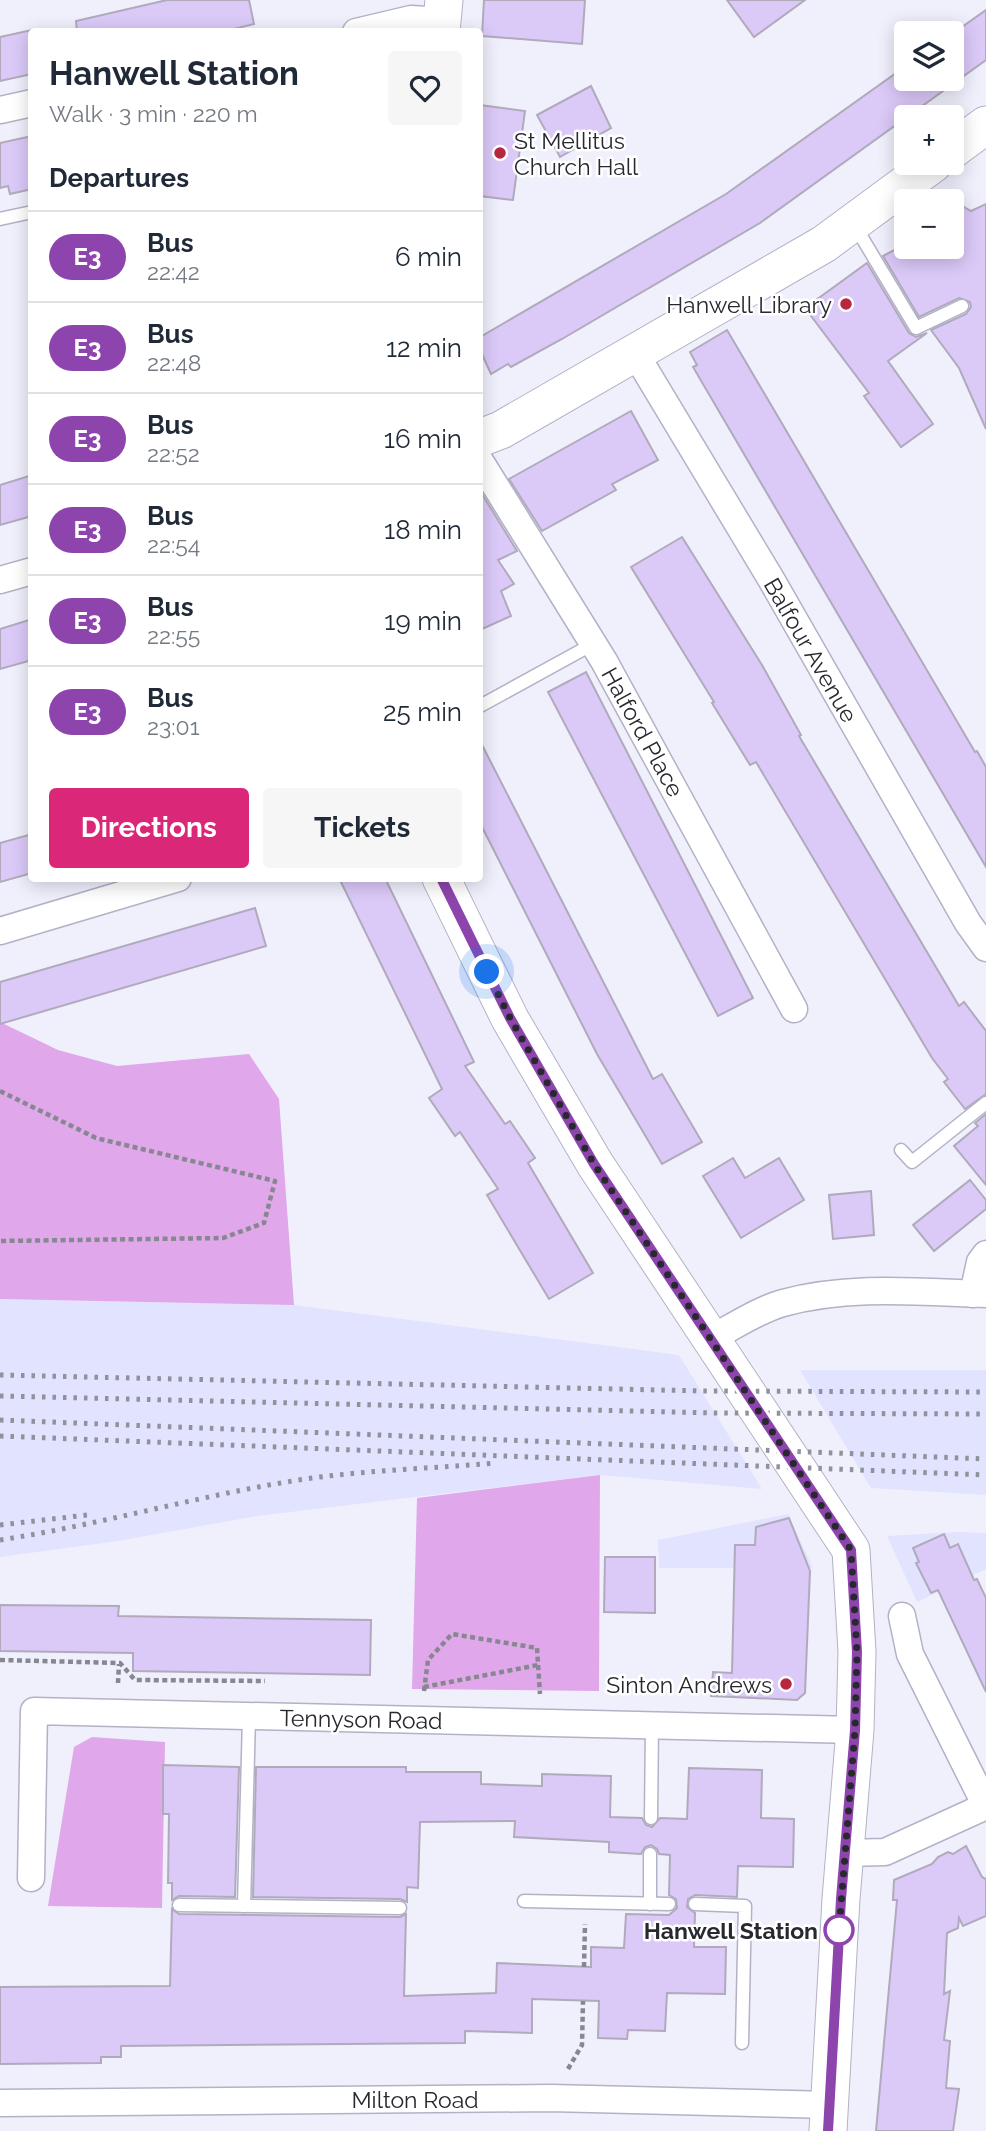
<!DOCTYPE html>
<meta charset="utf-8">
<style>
:root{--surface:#fff;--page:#f6f6f7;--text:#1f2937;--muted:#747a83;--line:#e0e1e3;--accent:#db2777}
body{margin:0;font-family:Raleway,sans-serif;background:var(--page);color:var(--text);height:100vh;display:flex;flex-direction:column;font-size:26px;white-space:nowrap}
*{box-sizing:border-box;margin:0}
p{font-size:23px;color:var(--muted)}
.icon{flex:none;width:38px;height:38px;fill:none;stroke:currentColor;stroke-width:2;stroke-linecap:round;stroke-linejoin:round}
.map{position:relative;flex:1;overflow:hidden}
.drawer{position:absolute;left:28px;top:28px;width:455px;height:854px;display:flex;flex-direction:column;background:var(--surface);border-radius:7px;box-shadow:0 4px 18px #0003}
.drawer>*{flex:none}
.badge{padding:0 14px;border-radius:23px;font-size:24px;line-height:46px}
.buttons{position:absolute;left:894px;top:21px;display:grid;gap:14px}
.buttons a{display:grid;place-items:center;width:70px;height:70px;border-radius:7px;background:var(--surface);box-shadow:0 4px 18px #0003;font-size:35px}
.you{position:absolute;width:35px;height:35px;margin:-18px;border:5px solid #fff;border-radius:50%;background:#1a73e8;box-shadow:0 0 0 10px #1a73e833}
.map>.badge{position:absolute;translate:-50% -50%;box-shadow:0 0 0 4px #fff}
h2{padding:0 21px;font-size:26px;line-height:63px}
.round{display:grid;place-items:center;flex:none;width:74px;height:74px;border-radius:7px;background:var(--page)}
.head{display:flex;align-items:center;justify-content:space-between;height:119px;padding:0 21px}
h1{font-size:33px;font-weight:700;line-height:52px}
.button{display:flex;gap:14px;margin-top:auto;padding:14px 21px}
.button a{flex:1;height:80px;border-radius:7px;background:var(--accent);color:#fff;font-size:28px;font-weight:700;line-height:80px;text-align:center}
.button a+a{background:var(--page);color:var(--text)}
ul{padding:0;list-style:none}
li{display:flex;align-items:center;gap:21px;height:91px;padding:0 21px;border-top:2px solid var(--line)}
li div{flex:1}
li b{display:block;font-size:26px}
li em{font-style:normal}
li .badge{min-width:77px;font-weight:700;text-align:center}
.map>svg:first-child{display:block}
.built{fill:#e2e3fe}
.green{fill:#e0a7ea}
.building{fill:#dbc9f8;stroke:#b0aabc;stroke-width:2}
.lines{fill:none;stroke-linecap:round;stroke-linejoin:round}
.lane-casing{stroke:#b1b2c6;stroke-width:15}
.street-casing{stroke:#b1b2c6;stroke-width:29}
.secondary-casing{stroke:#b1b2c6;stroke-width:39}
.path{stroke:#878791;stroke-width:4.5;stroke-dasharray:5 3.5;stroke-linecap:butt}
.lane{stroke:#fff;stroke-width:12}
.street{stroke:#fff;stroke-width:26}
.secondary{stroke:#fff;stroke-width:37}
.rail{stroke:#91919c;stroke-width:5;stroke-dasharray:3.5 7;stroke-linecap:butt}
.line-casing{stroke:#fff;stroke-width:16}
.line{stroke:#8e44ad;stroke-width:10}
.walk{stroke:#28282f;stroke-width:7;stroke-dasharray:0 12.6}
.poi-dot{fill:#b82740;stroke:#fff;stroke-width:2.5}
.stop-dot{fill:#fff;stroke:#8e44ad;stroke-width:3.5}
.labels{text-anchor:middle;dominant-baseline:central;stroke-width:5;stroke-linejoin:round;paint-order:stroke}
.poi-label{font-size:23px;fill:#28282f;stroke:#fff;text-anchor:end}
.street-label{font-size:23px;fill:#28282f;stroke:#fff}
.stop-label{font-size:23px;font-weight:bold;fill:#28282f;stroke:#fff;text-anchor:end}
</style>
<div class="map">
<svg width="986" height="2131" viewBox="0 0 986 2131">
<rect width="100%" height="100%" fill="#f0f0fd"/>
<g class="built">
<path d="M0 1299 294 1305 679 1355 762 1489 600 1475 257 1516 118 1541 0 1557Z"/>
<path d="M800 1370H986V1495L871 1488Z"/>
<path d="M788 1514 813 1568H659L658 1540Z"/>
<path d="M957 1532 986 1533V1569L917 1602 887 1536Z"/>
</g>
<g class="green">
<path d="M0 1022 58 1050 117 1066 249 1054 279 1099 294 1305 0 1299Z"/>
<path d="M600 1475 599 1691 412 1689 417 1498Z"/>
<path d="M92 1737 165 1742 162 1908 48 1906 74 1747Z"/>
</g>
<g class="building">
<path d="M167 0H249L254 24 222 32H77L76 21Z"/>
<path d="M484 0H585L582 44 482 36Z"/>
<path d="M727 0H805L754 37Z"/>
<path d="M986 10V60L760 223 562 339 511 367 508 364 491 374 480 350V337L726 194 906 66V79H952V34Z"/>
<path d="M32 30V74L0 81V37Z"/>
<path d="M591 86 611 128 560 157 537 115Z"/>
<path d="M480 105 525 111 513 200 480 196Z"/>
<path d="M32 136V189L10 194 8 186 0 188V143Z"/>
<path d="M952 200 971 211 986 204V429L959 368 931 330 966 314 971 307 970 302 959 298 919 317 883 256 906 244V247H952Z"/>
<path d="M867 263 909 333 916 337 927 333 888 361 933 424 901 447 864 396 869 393 805 308Z"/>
<path d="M727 330 975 752 977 751 986 767V867L693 367 697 365 690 352Z"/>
<path d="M631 411 658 460 612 484 616 490 542 531 509 479Z"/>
<path d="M32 475V516L0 525V485Z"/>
<path d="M482 494 517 551 498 560 514 584 501 591 511 616 480 630V496Z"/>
<path d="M682 537 762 665 801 735 799 736 959 1006 964 1002 986 1031V1094L965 1109 944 1082 948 1079 932 1058 756 762 750 765 712 703 714 702 631 567Z"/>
<path d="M32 619V660L0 669V629Z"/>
<path d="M586 672 753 998 718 1016 548 692Z"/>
<path d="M480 741 653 1079 662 1074 702 1142 662 1164 597 1054 480 823Z"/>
<path d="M32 834V873L0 882V843Z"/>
<path d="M339 878H385L474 1062 465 1066 505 1124 510 1121 535 1158 528 1163 593 1273 549 1299 487 1195 498 1189 460 1132 455 1136 429 1098 442 1089Z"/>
<path d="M255 908 266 946 0 1024V982Z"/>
<path d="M986 1114V1185L954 1146 978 1126 975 1123Z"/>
<path d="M733 1158 745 1178 779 1158 804 1200 741 1238 703 1176Z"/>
<path d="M970 1180 986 1200V1209L934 1251 913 1225Z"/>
<path d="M871 1191 874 1235 833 1239 829 1195Z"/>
<path d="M789 1518 810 1571 805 1693 797 1700 711 1696 713 1672 732 1673 735 1545H755L756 1527Z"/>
<path d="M944 1534 950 1548 958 1544 974 1580 977 1579 986 1598V1692L938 1590 931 1593 916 1563 919 1562 913 1548Z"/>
<path d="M605 1557H655V1613L604 1612Z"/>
<path d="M0 1605 119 1606 118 1616 371 1620 370 1675 133 1671V1653L0 1651Z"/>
<path d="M163 1765 239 1767 235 1897 179 1896 172 1900V1883H168L169 1814H163Z"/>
<path d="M256 1767H406V1772H481V1784L542 1786V1774L611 1776 610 1817 642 1818 646 1825 652 1827 660 1818 687 1819 689 1768 762 1770 761 1818 794 1819 793 1867 738 1866 737 1897 695 1895 688 1899 687 1907 695 1913 694 1947H726L725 1994 667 1993 665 2031 628 2030 627 2039 598 2038 599 2001 532 1999V2033L465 2031V2043L121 2046V2057H101V2063L0 2064V1987L170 1986 172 1909 179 1914 400 1917 406 1914 404 1996 496 1993 497 1963 591 1967V1947L624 1948 626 1914 669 1915 677 1908 676 1899 669 1895 670 1855 659 1854 657 1849 651 1845 645 1847 641 1854 609 1852V1842L514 1837 515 1821 420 1822 418 1888 407 1887V1902L400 1899 253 1897Z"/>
<path d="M966 1846 982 1877 986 1879V1916L963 1926 959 1918 958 1928 947 1933 944 1994 950 1991 944 2040 950 2041 946 2088 959 2089 953 2131H876L897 1900H893L894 1880 932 1864 938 1857 948 1852 953 1854Z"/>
</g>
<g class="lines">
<defs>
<g id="lane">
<path d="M0 219 32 212"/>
<path d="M855 226 916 328 962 306"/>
<path d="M480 706 593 644"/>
<path d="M901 1150 912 1162 986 1103"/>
<path d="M651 1818 652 1724"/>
<path d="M524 1901 669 1904"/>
<path d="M650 1904V1854"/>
<path d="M695 1904 745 1906 742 2043"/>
<path d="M179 1905 400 1908"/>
<path d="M244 1906 249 1717"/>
</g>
<g id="street">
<path d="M356 32 411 19 443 21"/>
<path d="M0 110 32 103"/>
<path d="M635 353 771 579 968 923 986 948"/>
<path d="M480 461 604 661 794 1009"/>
<path d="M0 580 32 571"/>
<path d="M0 931 178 878"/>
<path d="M973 1294 980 1262 986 1254"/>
<path d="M710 1339C733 1327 758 1310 783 1303 850 1285 918 1292 986 1294"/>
<path d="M902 1616 910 1654 986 1806"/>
<path d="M846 1853 885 1852 986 1806"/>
<path d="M31 1878 34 1711 855 1730"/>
<path d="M0 2103 550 2098 830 2105"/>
</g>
<g id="secondary">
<path d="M441 32 444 0"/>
<path d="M952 150 986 125"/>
<path d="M480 438 501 430 824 244 934 163"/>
<path d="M441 878 510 1019 595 1164 851 1550 857 1652 855 1730 841 1899 828 2131"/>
</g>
</defs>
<use href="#lane" class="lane-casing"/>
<use href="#street" class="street-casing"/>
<use href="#secondary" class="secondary-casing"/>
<g class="path">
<path d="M0 1091 96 1138 275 1181 264 1223 223 1238 0 1241"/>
<path d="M0 1660 120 1663 135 1680 265 1681"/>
<path d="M118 1683 119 1664"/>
<path d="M424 1687 538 1665"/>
<path d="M424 1691 428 1660 452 1634 537 1648 540 1694"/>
<path d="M584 1967 585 1924"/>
<path d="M568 2069 582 2045 583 2001"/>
</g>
<use href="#lane" class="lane"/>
<use href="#street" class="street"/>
<use href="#secondary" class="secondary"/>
<g class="rail">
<path d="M0 1375 703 1391 986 1392"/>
<path d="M0 1396 713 1413 986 1414"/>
<path d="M0 1420 986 1459"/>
<path d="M0 1436 986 1475"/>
<path d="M0 1525 87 1515"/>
<path d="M0 1540C105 1524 207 1493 312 1478 373 1470 436 1468 497 1463"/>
</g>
</g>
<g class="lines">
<defs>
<path id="line" d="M441 878 510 1018 594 1164 851 1550 857 1652 855 1730 841 1899 828 2131"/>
</defs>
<use href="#line" class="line-casing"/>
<use href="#line" class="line"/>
<path class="walk" d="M487 972 510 1018 594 1164 851 1550 857 1652 855 1730 839 1930"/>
</g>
<g class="poi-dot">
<circle cx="500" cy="153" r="7"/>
<circle cx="846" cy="304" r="7"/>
<circle cx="786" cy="1684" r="7"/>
</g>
<circle class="stop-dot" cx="839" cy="1930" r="14"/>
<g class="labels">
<g class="poi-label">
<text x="514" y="140" text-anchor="start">St Mellitus<tspan x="514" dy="26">Church Hall</tspan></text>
<text x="832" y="304">Hanwell Library</text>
<text x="772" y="1684">Sinton Andrews</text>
</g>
<g class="street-label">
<text transform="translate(811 650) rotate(60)">Balfour Avenue</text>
<text transform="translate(643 732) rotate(61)">Halford Place</text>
<text transform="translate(361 1719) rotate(1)">Tennyson Road</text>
<text x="415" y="2099">Milton Road</text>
</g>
<g class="stop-label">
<text x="818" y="1930">Hanwell Station</text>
</g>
</g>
</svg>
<div class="buttons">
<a><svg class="icon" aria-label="layers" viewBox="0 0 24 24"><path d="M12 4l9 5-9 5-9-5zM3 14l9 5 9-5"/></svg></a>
<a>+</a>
<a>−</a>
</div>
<div class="you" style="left:487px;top:972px"></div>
<section class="drawer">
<div class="head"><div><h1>Hanwell Station</h1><p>Walk · 3 min · 220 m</p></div><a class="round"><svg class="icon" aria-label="heart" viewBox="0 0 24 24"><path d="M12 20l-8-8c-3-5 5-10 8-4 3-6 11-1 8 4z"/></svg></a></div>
<h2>Departures</h2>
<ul>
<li><span class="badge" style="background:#8e44ad;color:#fff">E3</span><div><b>Bus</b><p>22:42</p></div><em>6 min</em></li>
<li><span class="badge" style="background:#8e44ad;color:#fff">E3</span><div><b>Bus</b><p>22:48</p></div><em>12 min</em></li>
<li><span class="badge" style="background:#8e44ad;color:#fff">E3</span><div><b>Bus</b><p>22:52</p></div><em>16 min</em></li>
<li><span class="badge" style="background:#8e44ad;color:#fff">E3</span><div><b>Bus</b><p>22:54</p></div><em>18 min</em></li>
<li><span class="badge" style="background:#8e44ad;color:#fff">E3</span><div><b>Bus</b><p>22:55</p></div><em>19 min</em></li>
<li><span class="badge" style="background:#8e44ad;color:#fff">E3</span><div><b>Bus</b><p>23:01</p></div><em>25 min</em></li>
</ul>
<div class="button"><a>Directions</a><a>Tickets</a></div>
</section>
</div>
